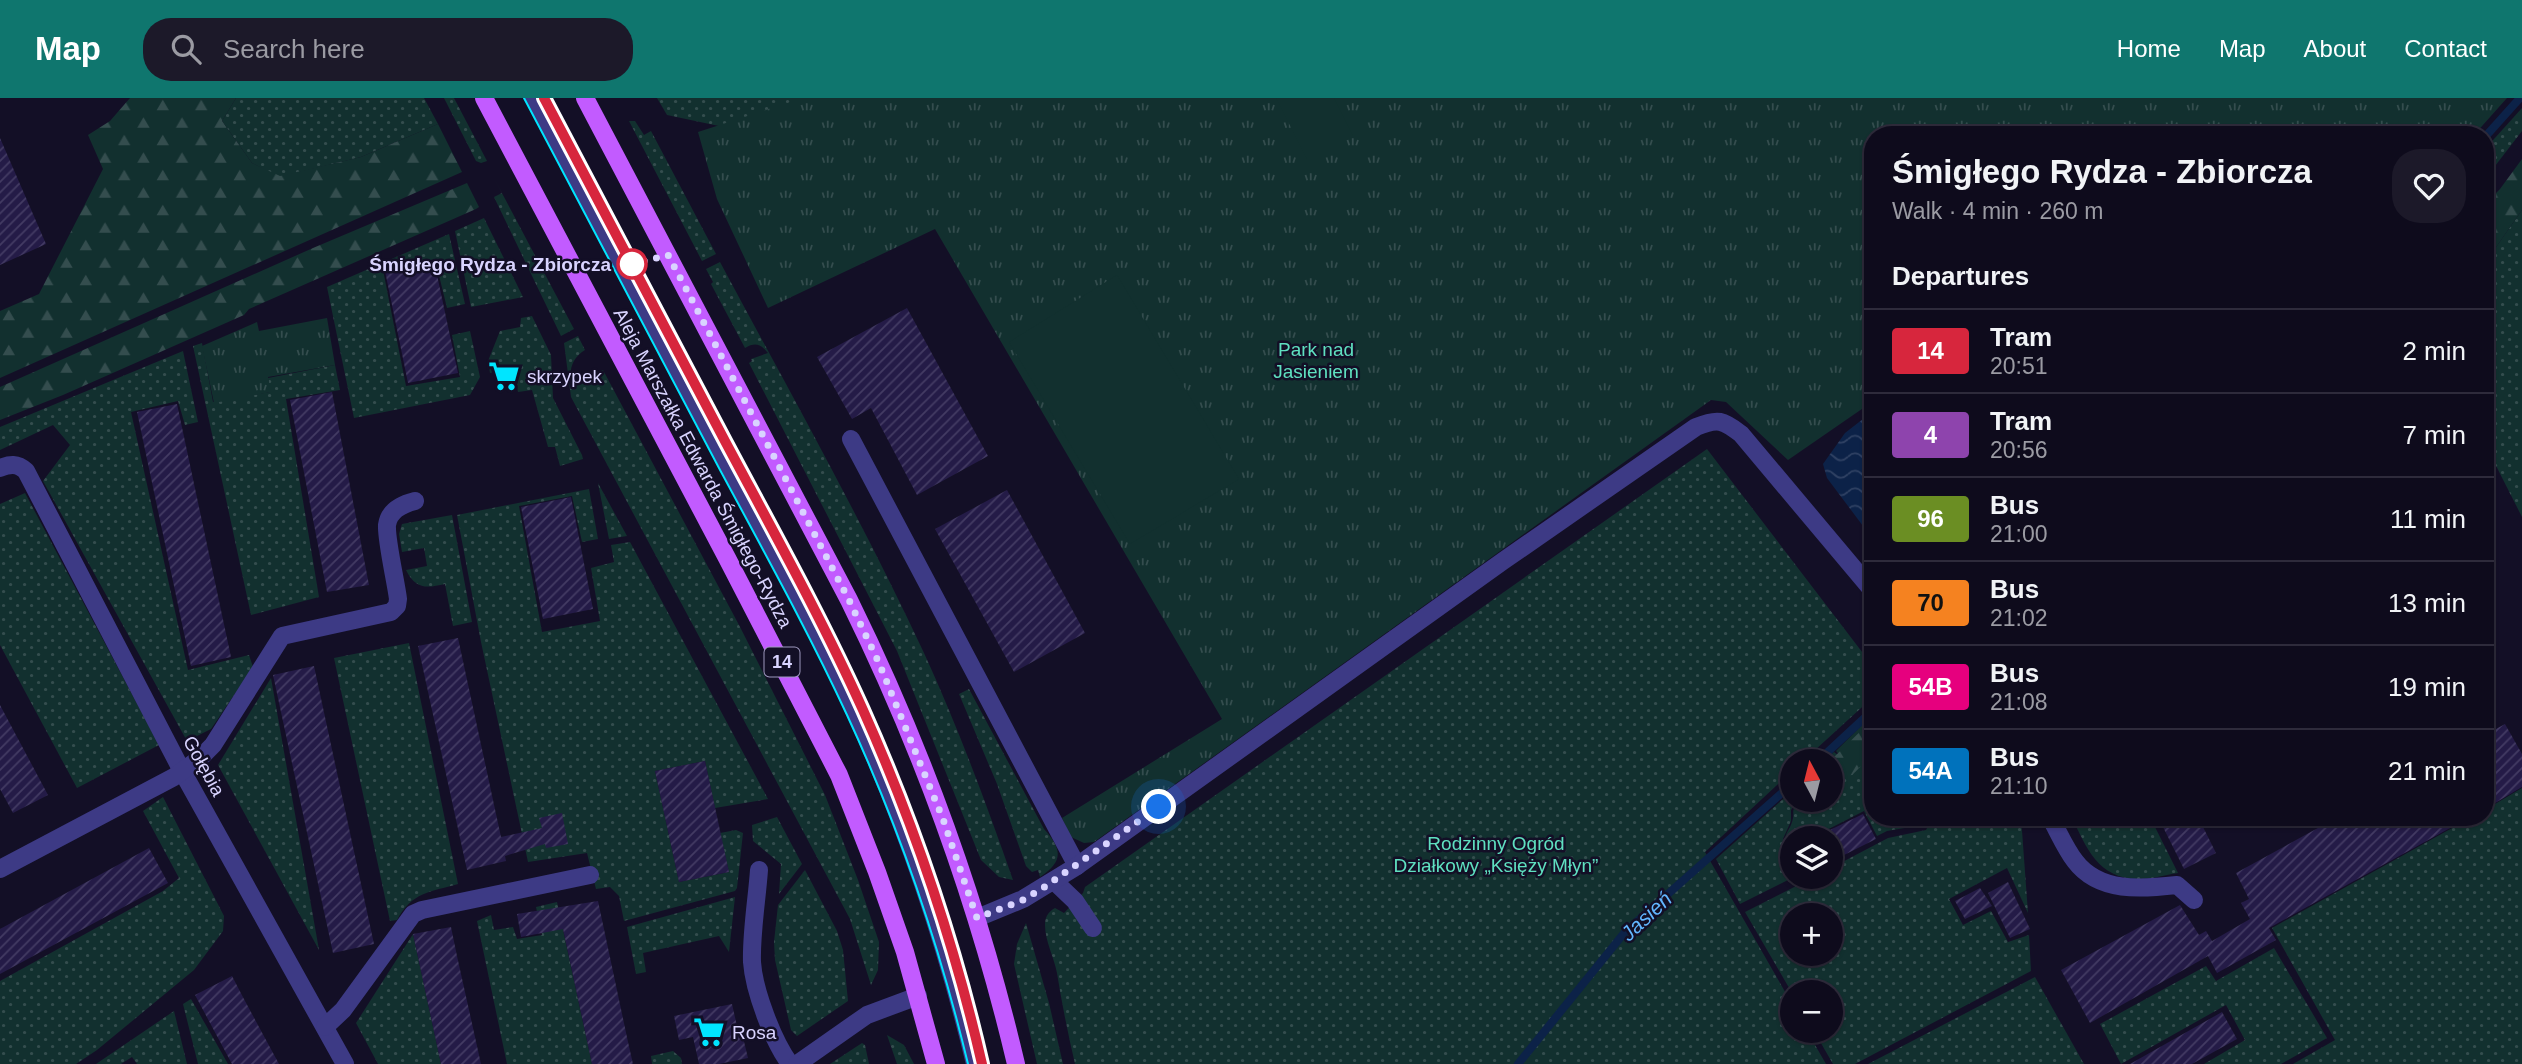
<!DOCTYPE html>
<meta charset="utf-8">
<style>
:root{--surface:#0e0b1c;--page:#1c1929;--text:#f1f3f6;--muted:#9b9ba3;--line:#2e2b3b;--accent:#0f766e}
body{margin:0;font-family:Helvetica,sans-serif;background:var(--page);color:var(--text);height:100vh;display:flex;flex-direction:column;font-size:26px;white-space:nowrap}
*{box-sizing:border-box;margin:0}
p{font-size:23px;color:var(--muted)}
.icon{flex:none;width:38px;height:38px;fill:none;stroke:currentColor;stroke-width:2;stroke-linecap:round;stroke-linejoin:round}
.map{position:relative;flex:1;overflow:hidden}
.drawer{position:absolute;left:1864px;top:28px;width:630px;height:700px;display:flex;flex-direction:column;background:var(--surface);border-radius:28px;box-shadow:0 2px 5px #0004,0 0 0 2px var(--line)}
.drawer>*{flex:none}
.badge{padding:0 14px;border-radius:5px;font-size:24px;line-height:46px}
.needle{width:46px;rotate:353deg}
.buttons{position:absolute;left:1780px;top:651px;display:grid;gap:14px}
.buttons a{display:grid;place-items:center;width:63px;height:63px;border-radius:50%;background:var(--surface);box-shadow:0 2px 5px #0004,0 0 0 2px var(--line);font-size:35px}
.you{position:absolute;width:35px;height:35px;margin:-18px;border:5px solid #fff;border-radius:50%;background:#1a73e8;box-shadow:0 0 0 10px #1a73e833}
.map>.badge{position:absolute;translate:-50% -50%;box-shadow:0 0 0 4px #fff}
h2{padding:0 28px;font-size:26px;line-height:63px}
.round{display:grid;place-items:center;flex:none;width:74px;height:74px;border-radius:28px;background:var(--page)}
.headline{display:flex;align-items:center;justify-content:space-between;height:119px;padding:0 28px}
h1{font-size:33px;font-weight:700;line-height:52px}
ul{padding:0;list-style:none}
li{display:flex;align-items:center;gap:21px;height:84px;padding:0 28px;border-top:2px solid var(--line)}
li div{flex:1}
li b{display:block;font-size:26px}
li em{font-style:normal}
li .badge{min-width:77px;font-weight:700;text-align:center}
header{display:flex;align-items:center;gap:42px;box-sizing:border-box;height:98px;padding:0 35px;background:var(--accent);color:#fff}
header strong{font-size:33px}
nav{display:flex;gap:38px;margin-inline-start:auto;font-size:24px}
.search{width:490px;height:63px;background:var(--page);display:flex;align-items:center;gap:18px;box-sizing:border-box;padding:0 24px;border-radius:28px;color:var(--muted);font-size:26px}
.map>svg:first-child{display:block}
.grass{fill:url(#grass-dots);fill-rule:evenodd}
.forest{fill:url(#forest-firs)}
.park{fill:url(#park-tufts)}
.pitch{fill:#12302f}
.water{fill:url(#water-waves)}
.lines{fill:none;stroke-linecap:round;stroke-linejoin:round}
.stream{stroke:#0c2248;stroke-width:8}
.building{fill:url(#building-hatch)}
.minor{stroke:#3d3a85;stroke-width:18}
.major{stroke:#c25bff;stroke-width:18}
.tram{stroke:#00e5ff;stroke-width:2}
.line-casing{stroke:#fff;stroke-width:16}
.line{stroke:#d7263d;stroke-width:10}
.walk{stroke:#d9d4ff;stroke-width:7;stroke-dasharray:0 12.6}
.stop-dot{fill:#fff;stroke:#d7263d;stroke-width:3.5}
.labels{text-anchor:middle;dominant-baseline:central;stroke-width:5;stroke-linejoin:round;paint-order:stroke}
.shield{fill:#130f26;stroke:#9e99be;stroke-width:2}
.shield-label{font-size:18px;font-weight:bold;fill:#d9d4ff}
.stop-label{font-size:19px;font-weight:bold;fill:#d9d4ff;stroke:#130f26;text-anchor:end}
.park-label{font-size:19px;fill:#5fe0c0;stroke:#130f26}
.poi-label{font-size:19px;fill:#d9d4ff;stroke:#130f26;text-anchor:start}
.street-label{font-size:19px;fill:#d9d4ff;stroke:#130f26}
.water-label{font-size:21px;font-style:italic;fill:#62b6ff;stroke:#130f26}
</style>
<header>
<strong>Map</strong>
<div class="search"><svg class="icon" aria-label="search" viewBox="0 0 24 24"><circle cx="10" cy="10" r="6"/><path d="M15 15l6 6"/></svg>Search here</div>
<nav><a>Home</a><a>Map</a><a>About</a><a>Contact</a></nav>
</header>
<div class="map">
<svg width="2522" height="966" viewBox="0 0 2522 966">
<defs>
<pattern id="grass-dots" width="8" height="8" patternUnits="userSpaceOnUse" patternTransform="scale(1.75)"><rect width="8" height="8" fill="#12302f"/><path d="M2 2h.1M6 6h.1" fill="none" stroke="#344d4e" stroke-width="1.8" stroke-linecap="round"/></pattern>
<pattern id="forest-firs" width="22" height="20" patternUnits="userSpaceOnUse" patternTransform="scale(1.75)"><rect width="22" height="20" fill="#12302f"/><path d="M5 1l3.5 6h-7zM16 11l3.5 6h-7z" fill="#344d4e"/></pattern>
<pattern id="park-tufts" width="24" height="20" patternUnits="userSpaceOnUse" patternTransform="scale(1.75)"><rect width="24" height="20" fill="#12302f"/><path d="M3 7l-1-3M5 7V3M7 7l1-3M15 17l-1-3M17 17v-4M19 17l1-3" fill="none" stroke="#344d4e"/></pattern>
<pattern id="water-waves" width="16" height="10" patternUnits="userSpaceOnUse" patternTransform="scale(1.75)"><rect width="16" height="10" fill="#0c2248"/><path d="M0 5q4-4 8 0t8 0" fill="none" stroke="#2f4163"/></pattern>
<pattern id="building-hatch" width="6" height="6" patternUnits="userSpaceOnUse" patternTransform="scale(1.75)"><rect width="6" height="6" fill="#241b47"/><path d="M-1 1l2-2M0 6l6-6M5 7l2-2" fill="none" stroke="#433b63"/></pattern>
</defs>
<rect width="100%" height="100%" fill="#130f26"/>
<g class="grass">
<path d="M236 0H424L438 26 361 59 279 79 252 65 222 23Z"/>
<path d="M444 0H454L487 63 481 65 476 63Z"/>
<path d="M657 0H856L719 28 667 17Z"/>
<path d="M2522 10V33L2485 81V51Z"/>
<path d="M629 23H635L644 37 651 33 716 156 702 163Z"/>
<path d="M495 82 574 231 561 238 494 99 502 95Z"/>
<path d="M2522 112V419L2485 346V165Z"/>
<path d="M484 120 523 199 471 209 455 133Z"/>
<path d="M449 136 465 206 447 210 435 161 383 172 406 288 460 279 452 237 470 233 480 279 470 297 354 320 327 189Z"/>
<path d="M720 164C789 293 862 422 924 555 958 629 986 705 1013 782L999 779 981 762 897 553 749 265 752 263 751 261 768 255C761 246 755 244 745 250L711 186 713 184 706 171Z"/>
<path d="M532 218 551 257 553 300 582 357 583 361 560 368 555 349H548L532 292 518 294 513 270 490 275 488 263 500 233 520 229 521 220Z"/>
<path d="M578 238 585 252C572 260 568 272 572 288L588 283 591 277 603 272 739 527 825 697 858 782 879 844 878 872 871 887 850 821 571 299 564 245Z"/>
<path d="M202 245 213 304 270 294 268 280 335 267 340 292 286 301 319 499 251 517 193 248Z"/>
<path d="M183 253 198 324 185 327 178 303 131 314 188 572 249 557 253 569 211 631 187 643 43 383 70 347 53 327 0 352V329Z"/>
<path d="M1707 351 1872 567V600L1803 663H1792V673L1705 754 1792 906V933H1807L1826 966H1075C1068 936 1062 906 1057 875 1054 859 1045 843 1045 827 1045 819 1048 814 1055 810L1064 815 1083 795 1085 789Z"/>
<path d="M598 385 627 438 609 441Z"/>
<path d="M589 391 598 441 582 444 572 398 519 408 542 534 600 523 591 470 614 464 611 447 630 444 768 701 715 710 705 663 655 673 679 784 729 774 720 735 736 732 743 735 737 790 735 793 624 823 619 798 610 789 596 791 587 755 528 764 481 544 457 417Z"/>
<path d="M25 395 159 647 77 690 0 547V406Z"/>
<path d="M452 417 472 524 453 528 445 486C427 490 416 492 406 472L427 468 424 450 402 454 399 436 402 426Z"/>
<path d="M409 545 458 786C430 794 412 794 397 822L390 823 334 560Z"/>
<path d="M271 580 319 852 218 667Z"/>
<path d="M969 591 1044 731C1062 751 1064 763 1040 779L1038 772 1032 774 1026 768 997 686 959 596Z"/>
<path d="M1872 617V719H1926L1922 727 1887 733 1877 738 1864 713 1811 740H1792V748L1786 747C1783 736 1789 734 1792 724 1796 712 1789 716 1799 702H1830V663H1824L1834 654 1844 662 1836 653Z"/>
<path d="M2522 690V966H2293L2335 942 2272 830 2472 719H2485V712Z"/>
<path d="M1792 693V702H1798L1791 712V723L1783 741 1785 749 1792 750V779H1794L1740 806 1716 761Z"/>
<path d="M163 699 224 818 223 833 194 872 97 952 76 966H0V883L163 793 179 780 143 713Z"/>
<path d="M777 719 802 766 779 796 781 766 753 743 752 727Z"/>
<path d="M1933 719H2021L2028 815 2007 770 1949 801 1963 827 1991 813 2008 844 2029 837 2031 873 1855 966H1833L1814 933H1830V894L1792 895 1745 814 1814 779H1830L1831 770 1888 740 1926 732ZM1792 817H1830V856H1792Z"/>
<path d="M2072 719H2150L2178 775C2165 777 2152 781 2140 781 2099 782 2086 750 2072 719Z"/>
<path d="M805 772 837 833 843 852 848 903 797 938 791 932 775 862 774 844 778 807Z"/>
<path d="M735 799 729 854 719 838 643 855 646 874 636 876 627 829Z"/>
<path d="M557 804 592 966H507L477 823 491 817 494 832 513 829 517 841 542 837 536 809Z"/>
<path d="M1026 825 1049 905 1063 966H1037L1014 866 1017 846Z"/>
<path d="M413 836 441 966H378L356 925Z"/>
<path d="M2274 850 2327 940 2281 966H2204L2245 942 2226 907 2121 966 2100 926 2206 868 2216 883Z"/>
<path d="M2035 879 2084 966H1868Z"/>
<path d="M191 901 228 966H198L183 906Z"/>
<path d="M174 913 187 966H137L132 959 121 966H96Z"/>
<path d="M887 937 904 947 914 966H897Z"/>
<path d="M862 945 865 947 869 966H830Z"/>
<path d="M673 953 681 960 682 966H652L651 958Z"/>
</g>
<g class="forest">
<path d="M130 0H236L222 23 252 65 280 78 361 59 438 26 462 74 0 280V213L39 196 103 71 88 37 110 23Z"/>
<path d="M2522 61V112L2485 165V106L2500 91Z"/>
<path d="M467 85 479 109 476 111 249 211 244 217 63 297 0 322V289L313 150Z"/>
<path d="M1872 622V657C1858 667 1852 687 1831 681L1830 663Z"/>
</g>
<g class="park">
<path d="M803 0H2507L2474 37H1872V304L1788 362 1726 304 1711 302 1094 744 1084 745 1071 739 1062 720 1222 621 935 131 768 210 717 101 698 34Z"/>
<path d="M327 220 335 267 268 279 271 294 214 305 202 248 257 224 259 233Z"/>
</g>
<g class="pitch">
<path d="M1276 0H1334L1353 38 1307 61Z"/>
<path d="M1117 177 1239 381 1130 446 1009 244Z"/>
</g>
<path class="water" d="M1872 314V440L1827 380 1823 366 1845 335Z"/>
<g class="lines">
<g class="stream">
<path d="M2485 39 2520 0"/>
<path d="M1818 663 1872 613"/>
<path d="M1518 966 1625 834 1792 686"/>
</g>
</g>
<g class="building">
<path d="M0 40 46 146 0 167Z"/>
<path d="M434 163 458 275 408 285 385 173Z"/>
<path d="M907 210 988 358 917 397 871 310 852 321 817 259Z"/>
<path d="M332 294 369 487 327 494 290 302Z"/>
<path d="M177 306 231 559 191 568 137 314Z"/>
<path d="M1007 392 1085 535 1014 574 935 431Z"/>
<path d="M571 399 593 511 543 521 521 409Z"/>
<path d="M458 540 501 739 542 730 539 720 562 715 568 746 546 750 545 746 505 758 506 763 467 772 418 548Z"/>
<path d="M314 568 374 846 333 855 273 577Z"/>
<path d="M0 607 48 697 13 715 0 691Z"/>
<path d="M2505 626 2522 656V689L2485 711V637Z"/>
<path d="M705 663 729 774 679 784 655 673Z"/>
<path d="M1863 716 1876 741 1830 764V732Z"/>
<path d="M2158 719H2198L2216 755 2184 771Z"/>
<path d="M2338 719H2405L2409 727 2424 719H2470L2269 830 2276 842 2217 875 2208 858 2090 925 2061 872 2180 807 2199 837 2206 833 2212 843 2250 821 2241 805 2249 801 2236 775Z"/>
<path d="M149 750 168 785 0 876V831Z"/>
<path d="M2008 784 2030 831 2010 840 1988 795Z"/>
<path d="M1980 790 1992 808 1965 821 1955 803Z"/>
<path d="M598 803 628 944 633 966H592L563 831 521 839 517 816Z"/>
<path d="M451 829 457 858 481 966H441L413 836Z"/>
<path d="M232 878 245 903 279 966H232L195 897Z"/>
<path d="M732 906 737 928 740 927 748 960 719 966H699L693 939 679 942 674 918Z"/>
<path d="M2222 914 2237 941 2192 966H2130Z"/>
</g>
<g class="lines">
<g class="minor">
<path d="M534 0C597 118 659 237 722 355 767 440 814 525 854 612 906 726 946 845 975 966"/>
<path d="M851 341 1077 768"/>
<path d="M0 370C10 366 17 365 26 373L182 673 345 966"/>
<path d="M2050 719C2058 733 2065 750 2075 763 2099 795 2142 791 2177 787L2194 802"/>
<path d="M0 771 174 679 199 661 213 647 282 538 391 514 397 508 398 501C396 484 386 442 387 427 389 412 403 406 415 403"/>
<path d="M759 772C757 801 751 836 752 864 754 893 773 943 790 966"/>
<path d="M1054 783 1075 803 1093 830"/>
<path d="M977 820 1023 801 1077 768 1503 463 1696 329C1718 320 1723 322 1741 336L1872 492"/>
<path d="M325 929 343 912 413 816 422 812 590 777"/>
<path d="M797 966 867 917 918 898"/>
</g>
<g class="major">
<path d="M484 0 727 460 839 677 877 774 905 854 936 966"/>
<path d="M585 0 849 502C922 650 978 805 1016 966"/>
</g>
<g class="tram">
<path d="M524 0C589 123 654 246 719 370 763 452 808 533 847 617 899 729 939 846 968 966"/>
<path d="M544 0C605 115 665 230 726 345 773 433 822 521 863 612 914 726 954 844 982 966"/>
</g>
</g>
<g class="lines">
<defs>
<path id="line" d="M544 0C605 115 665 230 726 345 773 433 822 521 863 612 914 726 954 844 982 966"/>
</defs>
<use href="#line" class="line-casing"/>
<use href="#line" class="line"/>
<path class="walk" d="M632 166 668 157 692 202 849 502 879 565 943 721 977 820 1023 802 1043 790 1159 709"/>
</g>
<defs>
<symbol id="supermarket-bare" viewBox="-9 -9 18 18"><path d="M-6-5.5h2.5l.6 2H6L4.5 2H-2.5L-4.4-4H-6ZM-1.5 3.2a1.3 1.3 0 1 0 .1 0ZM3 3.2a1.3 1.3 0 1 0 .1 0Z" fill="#00e5ff" stroke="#130f26" stroke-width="2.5" paint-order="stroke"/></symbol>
</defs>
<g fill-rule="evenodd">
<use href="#supermarket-bare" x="482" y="256" width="44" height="44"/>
<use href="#supermarket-bare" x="687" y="912" width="44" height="44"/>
</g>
<circle class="stop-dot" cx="632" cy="166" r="14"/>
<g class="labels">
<rect class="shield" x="764.5" y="549.5" width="35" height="29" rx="5"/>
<g class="shield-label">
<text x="782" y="564">14</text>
</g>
<g class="stop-label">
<text x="611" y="166">Śmigłego Rydza - Zbiorcza</text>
</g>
<g class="park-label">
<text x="1316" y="251">Park nad<tspan x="1316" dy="22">Jasieniem</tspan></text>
<text x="1496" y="745">Rodzinny Ogród<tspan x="1496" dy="22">Działkowy „Księży Młyn”</tspan></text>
</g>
<g class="poi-label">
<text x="527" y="278">skrzypek</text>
<text x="732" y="934">Rosa</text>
</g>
<g class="street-label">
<text transform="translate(703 370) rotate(62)">Aleja Marszałka Edwarda Śmigłego-Rydza</text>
<text transform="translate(204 668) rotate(61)">Gołębia</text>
</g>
<g class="water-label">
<text transform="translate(1646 818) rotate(-43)">Jasień</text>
</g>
</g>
</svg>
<div class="buttons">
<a><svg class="needle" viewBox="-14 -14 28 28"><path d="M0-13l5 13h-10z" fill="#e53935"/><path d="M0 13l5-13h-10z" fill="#9b9ba3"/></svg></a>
<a><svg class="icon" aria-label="layers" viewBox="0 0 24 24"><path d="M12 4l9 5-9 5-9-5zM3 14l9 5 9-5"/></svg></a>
<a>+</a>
<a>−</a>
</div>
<div class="you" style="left:1159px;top:709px"></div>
<section class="drawer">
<div class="headline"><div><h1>Śmigłego Rydza - Zbiorcza</h1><p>Walk · 4 min · 260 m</p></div><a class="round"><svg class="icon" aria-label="heart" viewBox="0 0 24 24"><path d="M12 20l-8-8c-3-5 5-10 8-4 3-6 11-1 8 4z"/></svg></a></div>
<h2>Departures</h2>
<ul>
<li><span class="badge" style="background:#d7263d;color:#fff">14</span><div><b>Tram</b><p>20:51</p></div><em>2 min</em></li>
<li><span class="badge" style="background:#8e44ad;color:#fff">4</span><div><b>Tram</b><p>20:56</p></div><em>7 min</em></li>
<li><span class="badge" style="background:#6b8e23;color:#fff">96</span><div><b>Bus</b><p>21:00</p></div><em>11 min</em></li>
<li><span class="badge" style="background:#f58220;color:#111">70</span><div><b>Bus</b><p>21:02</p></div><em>13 min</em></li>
<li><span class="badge" style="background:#e6007e;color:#fff">54B</span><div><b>Bus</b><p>21:08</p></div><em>19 min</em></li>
<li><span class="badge" style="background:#0072bc;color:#fff">54A</span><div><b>Bus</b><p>21:10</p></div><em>21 min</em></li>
</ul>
</section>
</div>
